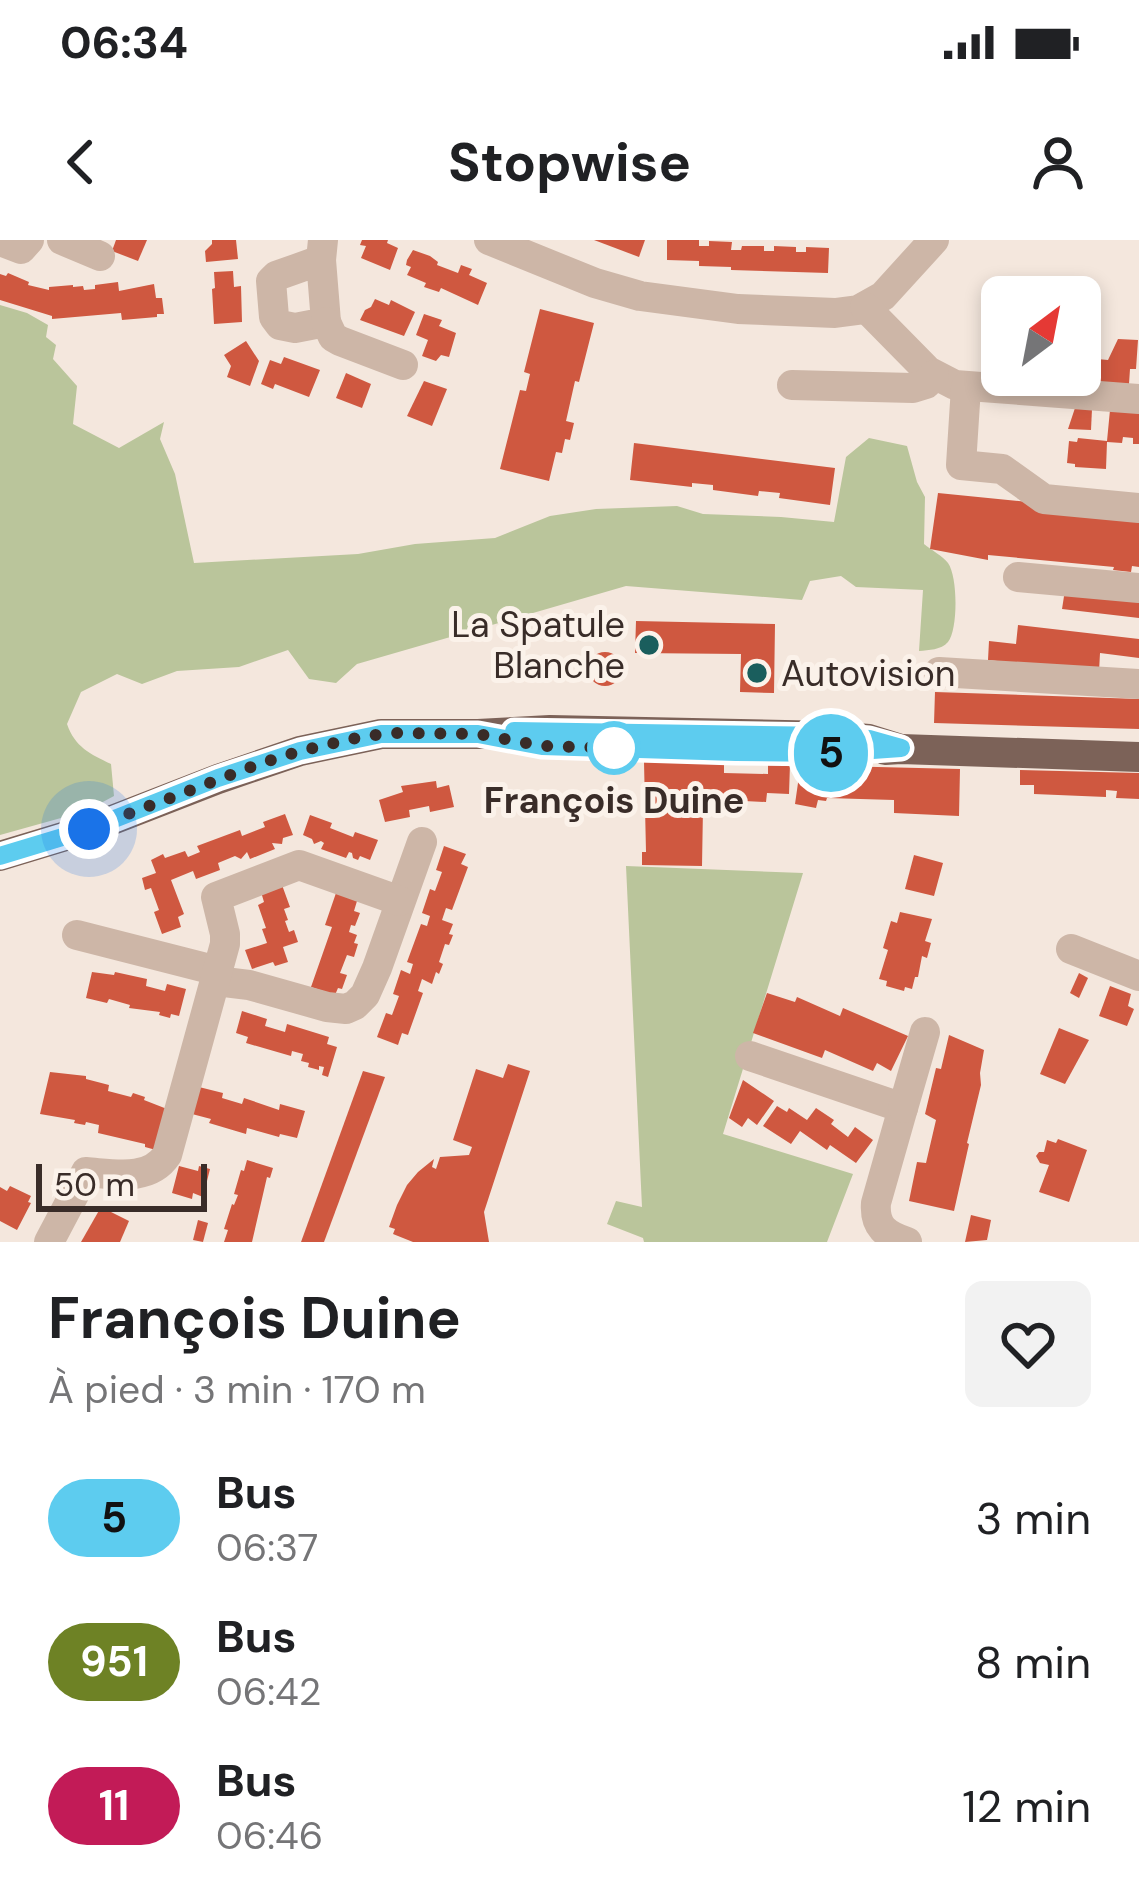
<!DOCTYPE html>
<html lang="fr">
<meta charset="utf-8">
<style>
:root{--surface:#fff;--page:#f2f2f2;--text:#202124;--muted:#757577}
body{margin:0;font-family:"DM Sans",sans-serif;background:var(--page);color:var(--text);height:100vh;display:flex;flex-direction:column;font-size:45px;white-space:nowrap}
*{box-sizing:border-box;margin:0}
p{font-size:39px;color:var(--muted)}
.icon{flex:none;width:66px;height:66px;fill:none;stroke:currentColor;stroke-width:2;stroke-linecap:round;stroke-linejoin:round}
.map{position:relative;height:1002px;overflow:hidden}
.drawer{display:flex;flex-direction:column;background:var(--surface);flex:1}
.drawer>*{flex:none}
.badge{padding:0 24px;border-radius:39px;font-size:42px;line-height:78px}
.needle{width:78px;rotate:32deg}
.fabs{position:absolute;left:981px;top:36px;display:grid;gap:24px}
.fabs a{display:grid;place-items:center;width:120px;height:120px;border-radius:18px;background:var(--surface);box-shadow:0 6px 18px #0003;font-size:60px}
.scale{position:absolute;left:36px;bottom:30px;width:171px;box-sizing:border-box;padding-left:12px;border:6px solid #392c28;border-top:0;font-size:33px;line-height:42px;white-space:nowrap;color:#392c28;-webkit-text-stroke:9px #fbf2ea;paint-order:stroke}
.you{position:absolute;width:60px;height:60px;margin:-30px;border:9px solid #fff;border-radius:50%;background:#1a73e8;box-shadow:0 0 0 18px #1a73e833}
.map>.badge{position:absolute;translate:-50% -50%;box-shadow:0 0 0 6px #fff}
.round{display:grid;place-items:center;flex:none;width:126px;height:126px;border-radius:18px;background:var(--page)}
.summary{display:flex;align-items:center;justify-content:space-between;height:204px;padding:0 48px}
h1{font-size:57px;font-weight:700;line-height:90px}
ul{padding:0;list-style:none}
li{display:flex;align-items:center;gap:36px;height:144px;padding:0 48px}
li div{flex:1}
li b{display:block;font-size:45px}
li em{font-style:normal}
li .badge{min-width:132px;font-weight:700;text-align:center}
.status{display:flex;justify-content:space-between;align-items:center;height:84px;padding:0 60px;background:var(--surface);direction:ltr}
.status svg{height:33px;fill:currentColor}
header{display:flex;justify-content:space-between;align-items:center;height:156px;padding:0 48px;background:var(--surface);font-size:54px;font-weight:700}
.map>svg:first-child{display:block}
.green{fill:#bac59b}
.building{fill:#cf5840}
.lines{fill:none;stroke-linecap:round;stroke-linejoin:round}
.minor{stroke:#cdb6a7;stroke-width:30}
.major{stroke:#7c6258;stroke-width:30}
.line-casing{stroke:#fff;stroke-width:27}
.line{stroke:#5dccef;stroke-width:18}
.walk{stroke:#392c28;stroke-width:12;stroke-dasharray:0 21.6}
.poi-dot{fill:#1a5e5d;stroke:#fbf2ea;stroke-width:4.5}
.stop-dot{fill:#fff;stroke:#5dccef;stroke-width:6}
.labels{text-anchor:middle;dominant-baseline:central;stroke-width:10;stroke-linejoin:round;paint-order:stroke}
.poi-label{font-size:36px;fill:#392c28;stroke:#fbf2ea;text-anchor:end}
.stop-label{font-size:36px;font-weight:bold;fill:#392c28;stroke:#fbf2ea}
</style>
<div class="status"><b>06:34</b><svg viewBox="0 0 49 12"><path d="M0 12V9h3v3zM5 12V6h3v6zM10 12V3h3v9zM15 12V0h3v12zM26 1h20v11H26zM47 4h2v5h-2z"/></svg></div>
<header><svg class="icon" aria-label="back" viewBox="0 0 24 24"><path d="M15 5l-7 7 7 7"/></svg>Stopwise<svg class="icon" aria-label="person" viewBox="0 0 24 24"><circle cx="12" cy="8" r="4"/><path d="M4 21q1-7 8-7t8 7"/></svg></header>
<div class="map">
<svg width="1139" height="1002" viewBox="0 0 1139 1002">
<rect width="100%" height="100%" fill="#f4e7dd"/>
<g class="green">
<path d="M0 65 27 73 48 85 46 97 56 105 53 119 77 146 73 184 119 208 164 182 160 199 175 234 194 323 358 314 415 304 495 298 550 276 596 269 677 266 703 274 781 277 834 282 846 217 869 198 907 206 917 242 925 257 924 304C931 310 943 316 948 323 958 337 958 390 948 402 941 410 929 410 919 411L923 350 856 347 841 336 810 341 802 360 626 346 357 424 336 443 309 439 288 410 239 427 177 431 142 444 117 434 81 452 67 484C75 507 90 514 111 524L114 556 86 571 0 595Z"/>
<path d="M626 626 803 633 723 894 853 934 827 1002H644L643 998 607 984 616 961 642 967Z"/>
</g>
<g class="building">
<path d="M116 0H147L138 21 112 11Z"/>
<path d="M212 0H236L238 19 206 22 205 11 212 4Z"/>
<path d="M362 0H388L387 3 398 8 390 30 361 18 366 6 360 5Z"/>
<path d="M594 0H645L639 17Z"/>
<path d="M667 0H699V6H709V1L732 2 731 10H741L742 6H764V11H774V6L796 7V12H806V7L829 8 828 33 731 30V27L699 26V21L667 20Z"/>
<path d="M413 10 430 16 438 22 437 25 458 33 461 25 472 29 469 35 487 43 478 65 441 48 439 52 424 47 426 43 407 35 411 27 406 25 407 20Z"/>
<path d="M233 31 234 47 241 46 242 82 214 84 212 49 215 48 214 32Z"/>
<path d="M8 33 29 42 28 45 49 50V47L73 45V47L83 46 84 50 95 49V45L118 42 119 51 154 44 156 58H162L164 74H157V77L122 80 121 73 52 79V76L0 60V34L6 36Z"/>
<path d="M375 59 389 65 391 60 415 72 404 96 360 80 365 70 371 67Z"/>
<path d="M540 69 594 83 579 142 575 141 566 181 574 183 570 200 565 199 562 213 556 212 549 241 500 229 520 150 526 151 530 134 524 132Z"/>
<path d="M424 74 442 80 439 86 456 93 449 117 441 115 436 121 422 116 428 100 416 95Z"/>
<path d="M1118 99 1138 100 1136 129H1130L1129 144 1088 141 1097 119 1108 120Z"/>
<path d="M246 101 259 121 250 146 227 137 231 126 224 115Z"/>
<path d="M284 117 320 130 309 157 275 144 273 149 261 144 270 120 281 124Z"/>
<path d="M346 133 371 144 362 168 336 158Z"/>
<path d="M424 141 447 149 432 186 407 176Z"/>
<path d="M1075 168 1092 169 1091 190 1068 189Z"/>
<path d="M1110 170 1139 172V204H1133V198L1123 197 1122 203 1107 202 1106 229 1075 227V224L1067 223 1069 201 1077 202 1078 198 1107 201Z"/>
<path d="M634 203 835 228 830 265 779 258 780 253 759 251 758 256 713 250V245L692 243V247L630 240Z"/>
<path d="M938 253 1139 273V327L1132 326 1131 332 1113 330 1114 327 988 315V320L930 309Z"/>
<path d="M1065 350 1139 357V378L1062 369Z"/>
<path d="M636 381 775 384 774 453 740 452 741 414 635 413Z"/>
<path d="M1018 385 1139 399V418L1100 413 1099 432 988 420 989 401 1016 404Z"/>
<circle cx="605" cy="429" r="17"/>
<path d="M935 452 1139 459V489L934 483Z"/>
<path d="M644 522H724V533L768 534V524H790L789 554 767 553 766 562 744 561V568H736V571L703 568 702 626 642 625V612H646Z"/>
<path d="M836 526 960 529 959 576 894 573V560L827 558 826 561 818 560 816 568 795 564 799 536 831 541Z"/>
<path d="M1020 530 1139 533V559L1116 558 1117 551 1106 550V557L1034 554V545H1020Z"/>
<path d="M436 541 437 548 449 545 454 567 430 572 429 566 409 570 410 577 385 582 379 560 403 552 401 546Z"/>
<path d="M285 574 293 595 283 598 282 604 272 603 275 609 250 619 247 612 241 619 235 616 218 623 220 630 196 639 193 631 171 640 184 674 178 677 181 687 162 694 154 672 159 670 151 648 145 650 142 638 156 633 151 620 163 614 165 618 185 611 188 617 200 612 197 606 240 590 242 596 265 587 263 582Z"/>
<path d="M310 575 332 583 330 588 353 597 355 592 378 600 370 620 360 616 358 620 353 618 352 613 349 612 346 618 321 609 324 603 321 601 314 604 312 599 303 595Z"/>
<path d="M444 606 466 614 461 624 468 627 452 670 446 668 442 680 453 684 449 694 453 695 449 705 445 704 439 722 443 724 439 734 436 732 432 744 422 739 418 751 423 753 408 795 402 793 398 805 377 797 386 773 392 775 399 756 393 754 401 730 410 734 413 724 407 722 421 684 427 686 430 676 422 673 430 649 435 651 442 632 436 630Z"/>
<path d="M914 615 943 623 934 656 905 649Z"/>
<path d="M282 645 290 667 284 669 288 680 285 681 289 692 294 690 298 702 283 707 288 722 275 726 273 722 252 729 245 710 267 703 262 689 266 688 258 665 264 662 261 652Z"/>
<path d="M336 653 357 661 354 671 360 673 355 686 351 685 349 692 357 695 354 703 358 704 354 717 347 715 340 733 347 735 342 749 338 748 335 755 311 747 332 687 325 685Z"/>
<path d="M900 672 932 679 925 701 931 703 927 718 922 716 918 737H915L912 749 905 747 904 751 886 746 887 741 879 739 888 710 883 708 891 681 897 683Z"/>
<path d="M92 732 114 735 115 732 147 739 146 746 165 751 167 744 186 749 179 776 171 774 170 778 159 775 160 772 129 768 130 765 109 759 107 763 86 758Z"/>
<path d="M1079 733 1088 738 1079 758 1070 753Z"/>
<path d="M1110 746 1131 754 1128 766 1134 769 1127 786 1099 776Z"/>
<path d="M767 753 795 762 797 757 840 776 843 768 908 796 891 831 877 823 873 831 825 810 822 818 753 793Z"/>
<path d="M242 771 267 779 265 786 285 792 287 784 329 797 327 804 337 807 328 837 322 835 324 827 319 826V830L308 827 309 823 301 821 303 814 292 811 291 816 246 803 248 797 236 793Z"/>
<path d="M1059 788 1089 800 1065 844 1040 834Z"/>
<path d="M949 795 984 810 980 833 981 845 967 903 969 904 954 971 909 961 917 922 926 923 936 880 925 874 936 828 941 829Z"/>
<path d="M508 824 530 831 484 972 489 1002H413L393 994 395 989 389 987 397 965 407 945 418 932 434 919 432 927 436 929 440 917 469 915 472 907 453 900 476 829 503 838Z"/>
<path d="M363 831 385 837 324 1002H301Z"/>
<path d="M50 832 86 836V839L109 845 108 851 131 857 133 853 145 857 144 860 167 869 156 910 145 907V904L98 893 99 885 86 882 85 885 74 883 75 880 40 874Z"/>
<path d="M743 840 774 861 757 885 748 878 742 887 729 878Z"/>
<path d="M199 847 223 853 222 858 242 864 244 858 279 870 280 864 305 871 297 898 280 894 279 897 247 888 246 894 209 883 211 879 192 874Z"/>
<path d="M777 866 787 872 789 868 807 880 816 868 834 880 831 884 848 897 855 887 873 900 856 923 830 905 827 910 800 891 791 904 763 886Z"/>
<path d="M1058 899 1087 910 1069 962 1039 952 1049 925 1040 923 1036 916 1039 912H1044L1047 900 1056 903Z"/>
<path d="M247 920 273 928 270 938 267 937 252 1002H224L228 990 224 989 232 964 234 965 238 955 234 954 241 930 244 931Z"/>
<path d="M179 926 198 931 199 926 210 929 203 957 193 953 192 959 172 953Z"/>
<path d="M10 946 31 956 28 962 31 963 17 990 0 981V947L7 951Z"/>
<path d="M101 967 129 981 120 1002H81Z"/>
<path d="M971 975 991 980 987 1000 965 1002Z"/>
<path d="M198 980 208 983 203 1002 193 1000Z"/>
</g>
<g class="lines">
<g class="minor">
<path d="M62 0 100 16"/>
<path d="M489 0 595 43 640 56 738 69 835 73 858 70 883 56 934 0"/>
<path d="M0 1 21 9 29 0"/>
<path d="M321 20 276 36 271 41 274 77 280 85 295 88 326 82 321 20 323 0"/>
<path d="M865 67 928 131 955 145 1139 159"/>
<path d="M326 82 333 97 340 101 403 125"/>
<path d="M792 145 913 148 926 144 934 135"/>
<path d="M966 147 961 225 1002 229 1044 259 1139 268"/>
<path d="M1018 337 1139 348"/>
<path d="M939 432 1139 444"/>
<path d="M77 695 218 731"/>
<path d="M1071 709 1139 736"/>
<path d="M216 741 249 745 327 767 346 769 355 765 365 755 377 728 422 602"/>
<path d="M750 816 903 868 876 963C874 987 886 995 907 1002"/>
<path d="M903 868 925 792"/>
<path d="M49 1002 86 932C114 934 149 942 167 915L225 704V694L216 657 299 625 400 661"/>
</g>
<g class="major">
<path d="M885 510 901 509 1139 517"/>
<path d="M0 616 89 589 218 539 300 511 381 494H478L550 490 831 496 869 499 901 509"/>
</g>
</g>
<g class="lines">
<defs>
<path id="line" d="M0 616 89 589 218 538 300 511 381 494H478L542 506 736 512 830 513 901 508 869 499 831 496 514 491"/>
</defs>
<use href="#line" class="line-casing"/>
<use href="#line" class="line"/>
<path class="walk" d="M89 589 259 524 300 511 365 496 397 493 478 494 542 506 626 508H614"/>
</g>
<g class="poi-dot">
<circle cx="649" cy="405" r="12"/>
<circle cx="757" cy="433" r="12"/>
</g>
<circle class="stop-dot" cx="614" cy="508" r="24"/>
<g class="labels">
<g class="poi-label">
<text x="625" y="384">La Spatule<tspan x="625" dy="41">Blanche</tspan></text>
<text x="781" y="433" text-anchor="start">Autovision</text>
</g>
<g class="stop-label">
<text x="614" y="560">François Duine</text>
</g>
</g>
</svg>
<div class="fabs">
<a><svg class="needle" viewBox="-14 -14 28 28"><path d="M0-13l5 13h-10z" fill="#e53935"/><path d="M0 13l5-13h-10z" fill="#757577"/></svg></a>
</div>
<div class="scale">50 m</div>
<div class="you" style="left:89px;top:589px"></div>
<b class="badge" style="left:831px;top:513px;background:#5dccef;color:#111">5</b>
</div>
<section class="drawer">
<div class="summary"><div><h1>François Duine</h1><p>À pied · 3 min · 170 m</p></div><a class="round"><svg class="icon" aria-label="heart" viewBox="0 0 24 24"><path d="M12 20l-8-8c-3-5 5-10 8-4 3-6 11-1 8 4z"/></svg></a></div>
<ul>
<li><span class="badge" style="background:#5dccef;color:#111">5</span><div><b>Bus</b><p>06:37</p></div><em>3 min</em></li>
<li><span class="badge" style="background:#6e8225;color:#fff">951</span><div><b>Bus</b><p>06:42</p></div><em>8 min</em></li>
<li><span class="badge" style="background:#c21b57;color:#fff">11</span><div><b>Bus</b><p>06:46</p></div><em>12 min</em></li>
</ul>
</section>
